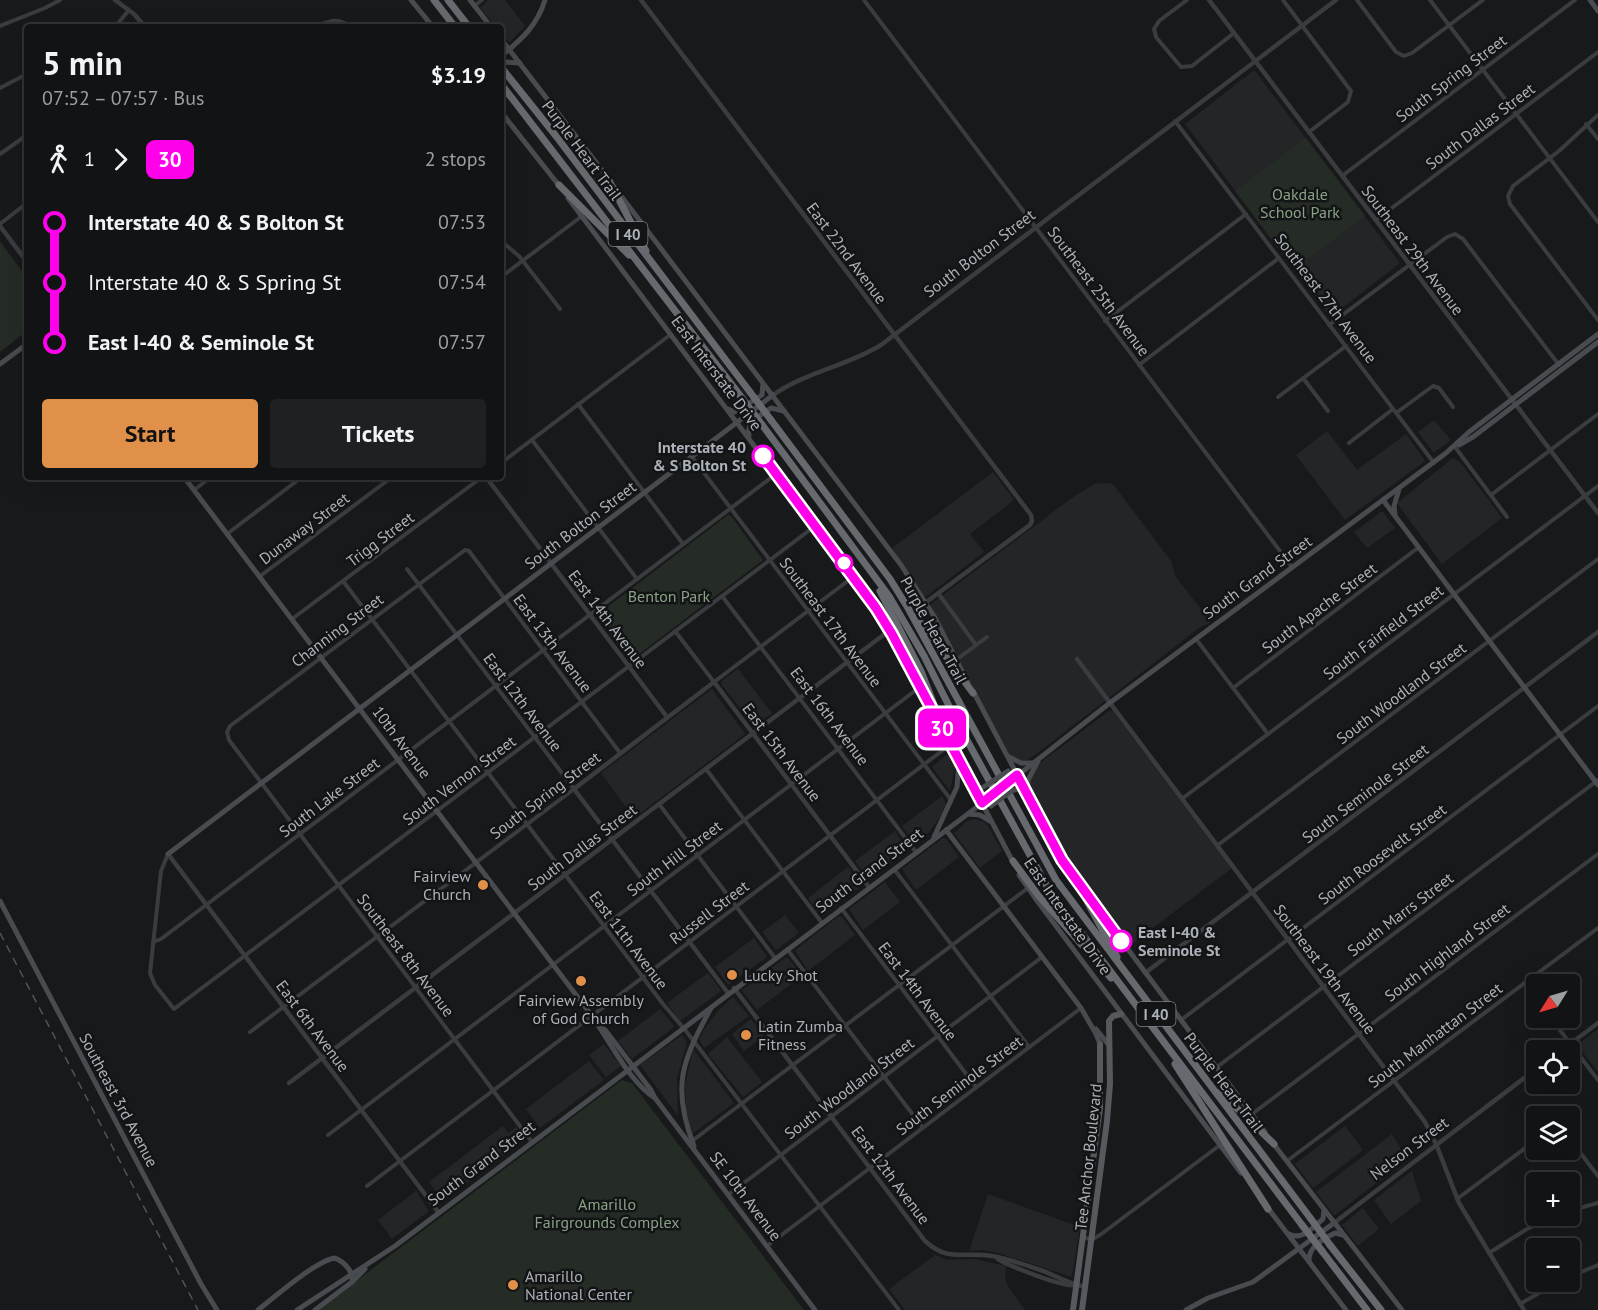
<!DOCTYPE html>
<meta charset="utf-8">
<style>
:root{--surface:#121314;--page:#1f2022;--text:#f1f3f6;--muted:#9c9ea0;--line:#313234;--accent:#e19049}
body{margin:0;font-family:"PT Sans",sans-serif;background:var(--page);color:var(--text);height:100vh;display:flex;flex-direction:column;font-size:22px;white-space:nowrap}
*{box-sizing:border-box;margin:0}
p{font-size:20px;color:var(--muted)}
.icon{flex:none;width:33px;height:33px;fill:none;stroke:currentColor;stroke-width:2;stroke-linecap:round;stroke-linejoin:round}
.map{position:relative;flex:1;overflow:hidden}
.drawer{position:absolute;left:24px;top:24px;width:480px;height:456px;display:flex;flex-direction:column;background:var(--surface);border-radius:6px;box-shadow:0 6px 24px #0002,0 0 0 2px var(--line)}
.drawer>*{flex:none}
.badge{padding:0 12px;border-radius:9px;font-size:21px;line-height:39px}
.needle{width:39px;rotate:233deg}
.fabs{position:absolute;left:1526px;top:974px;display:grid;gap:12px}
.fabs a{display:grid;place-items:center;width:54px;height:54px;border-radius:6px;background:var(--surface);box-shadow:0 6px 24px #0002,0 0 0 2px var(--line);font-size:30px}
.map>.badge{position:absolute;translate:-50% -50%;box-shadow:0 0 0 3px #fff}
.legs{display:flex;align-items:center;gap:9px;height:66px;padding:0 18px;font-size:20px}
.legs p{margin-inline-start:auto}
.headline{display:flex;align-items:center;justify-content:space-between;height:102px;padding:0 18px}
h1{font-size:33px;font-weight:700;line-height:45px}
.cta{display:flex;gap:12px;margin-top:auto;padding:12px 18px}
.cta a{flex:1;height:69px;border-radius:6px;background:var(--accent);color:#111;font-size:24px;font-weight:700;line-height:69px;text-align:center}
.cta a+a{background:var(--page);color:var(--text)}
ul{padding:0 18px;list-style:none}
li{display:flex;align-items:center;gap:21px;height:60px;font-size:22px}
li i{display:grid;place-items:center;width:9px;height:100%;margin:0 8px;background:currentColor}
li i::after{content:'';width:15px;height:15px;margin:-8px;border:4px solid;border-radius:50%;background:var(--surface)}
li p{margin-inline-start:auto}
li:first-child i{background:linear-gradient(#0000 50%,currentColor 0)}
li:last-child i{background:linear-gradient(currentColor 50%,#0000 0)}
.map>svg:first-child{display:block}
.built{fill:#242527}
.green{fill:#252c25}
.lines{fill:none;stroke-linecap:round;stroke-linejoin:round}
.minor{stroke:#3a3c3f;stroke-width:4}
.tertiary{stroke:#3a3c3f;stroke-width:4.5}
.secondary{stroke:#484b4f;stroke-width:5}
.primary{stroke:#56595e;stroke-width:6}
.motorway{stroke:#666a6f;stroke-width:7}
.rail{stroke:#515458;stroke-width:1.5;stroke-dasharray:8 6;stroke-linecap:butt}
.secondary-bridge{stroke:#484b4f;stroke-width:5}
.motorway-bridge{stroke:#666a6f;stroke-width:7}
.line-1-casing{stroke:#fff;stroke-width:14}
.line-1{stroke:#ff00ea;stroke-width:9}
.stop-1-dot{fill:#fff;stroke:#ff00ea;stroke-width:3}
.poi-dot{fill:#e19049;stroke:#131415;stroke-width:2}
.labels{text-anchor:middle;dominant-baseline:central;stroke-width:5;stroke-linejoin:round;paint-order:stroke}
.shield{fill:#131415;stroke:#7e8388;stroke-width:1.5}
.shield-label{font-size:15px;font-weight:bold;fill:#acb2b9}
.street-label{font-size:16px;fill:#acb2b9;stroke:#131415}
.park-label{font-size:16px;fill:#89a285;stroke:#131415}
.stop-label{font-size:16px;font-weight:bold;fill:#acb2b9;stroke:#131415;text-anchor:end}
.poi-label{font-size:16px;fill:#acb2b9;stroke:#131415;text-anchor:start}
</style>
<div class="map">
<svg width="1598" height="1310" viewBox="0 0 1598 1310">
<rect width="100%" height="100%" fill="#18191a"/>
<g class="built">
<path d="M488 0H505L525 26 510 42H508L501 34V27H496L480 8Z"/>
<path d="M1253 71H1255L1400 263 1332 316H1330L1185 124Z"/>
<path d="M1434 420 1451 440 1435 452H1433L1418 432Z"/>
<path d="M1327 431 1357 470 1406 434 1425 461 1345 520 1296 455Z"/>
<path d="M1453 458 1460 462 1502 518 1442 564 1397 503Z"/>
<path d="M993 472 1014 500 970 534 984 552 924 598 891 549Z"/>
<path d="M1108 483 1113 484 1171 561 1176 577 1211 622 1199 628 1035 755 1027 760H1017L1009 755 930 607 931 604 1069 500 1094 484Z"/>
<path d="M1381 512H1383L1395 528 1367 548 1354 532Z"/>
<path d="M738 669 772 713 755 726 721 684 723 680Z"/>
<path d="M712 689 745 734 634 818 601 773Z"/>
<path d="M1109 711H1113L1232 868 1129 946 1067 865 1030 794 1029 779 1036 766Z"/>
<path d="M949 753 954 759 955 767 950 791 932 767Z"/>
<path d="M942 796 946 804 941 815 930 831 915 844 902 826Z"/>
<path d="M975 819 984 822 988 826 1002 851 980 868 954 833 967 821Z"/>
<path d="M895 831 908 851 868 879 855 861Z"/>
<path d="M943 838 946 839 959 857 916 890 902 869Z"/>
<path d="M848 867 860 884V887L827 912 820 915 808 898Z"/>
<path d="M885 882 900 902 863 930 849 909Z"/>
<path d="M785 915 799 933 776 950 762 932Z"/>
<path d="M839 916 842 917 855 935 808 971 795 950Z"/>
<path d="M754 938 767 957 728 985 715 967Z"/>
<path d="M785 958H788L802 976 757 1010 742 990Z"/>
<path d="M708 973 721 990 720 992 680 1021 667 1003Z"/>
<path d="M733 997 749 1016 704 1048 699 1039 705 1028 718 1011Z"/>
<path d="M660 1009 674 1026 673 1028 632 1059 618 1041Z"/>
<path d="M751 1019 764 1036 744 1051 732 1034Z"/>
<path d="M1598 1029V1072L1577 1045Z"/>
<path d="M682 1035 687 1042 677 1078 678 1116 640 1065Z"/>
<path d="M727 1037 762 1082 743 1097 708 1054Z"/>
<path d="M604 1044 621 1066 606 1077 589 1055Z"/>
<path d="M693 1049 734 1103 692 1134 686 1110 685 1085Z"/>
<path d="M589 1061 604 1080 540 1128 526 1109Z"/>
<path d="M503 1126 508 1133 516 1127 525 1138 524 1140 443 1201 429 1182Z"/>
<path d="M1345 1126 1363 1150 1313 1188 1295 1164Z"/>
<path d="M1392 1134 1407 1159 1335 1215 1333 1214 1316 1192Z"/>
<path d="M1412 1171 1421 1201 1391 1224 1374 1200Z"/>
<path d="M416 1191 429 1211 392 1239 378 1220Z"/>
<path d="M988 1194 1080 1227 1072 1276H1069L998 1253 983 1250 969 1251Z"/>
<path d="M1363 1208 1379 1229 1358 1246 1342 1225Z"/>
<path d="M935 1255 947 1260 974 1259 1006 1266 1005 1279 1009 1288 1025 1310H905L889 1289Z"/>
</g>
<g class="green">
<path d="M1306 138 1365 216 1294 269 1235 191Z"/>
<path d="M0 241 27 278V331L0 352Z"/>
<path d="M728 515 731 516 763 560 631 660H629L597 615Z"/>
<path d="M622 1080 632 1083 804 1310H318Z"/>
</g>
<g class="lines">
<g class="minor">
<path d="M864 0 1292 567"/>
<path d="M1187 0 1159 21 1154 29 1156 37 1181 67 1192 66 1234 33"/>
<path d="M1283 0 1351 91 1348 102 1309 132"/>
<path d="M1357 0 1396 52 1404 56 1412 53 1483 0"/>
<path d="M1430 0 1598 222"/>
<path d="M474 6 482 0"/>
<path d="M0 26 45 8 60 0"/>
<path d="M115 27 129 10"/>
<path d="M314 27C328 22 338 16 350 27"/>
<path d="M0 88 27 74"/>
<path d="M1598 115 1559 151 1513 186 1508 196 1510 204 1598 320"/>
<path d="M1175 121 1434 463"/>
<path d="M1586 124 1598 139"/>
<path d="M0 154 27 135"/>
<path d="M1342 176 1575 0"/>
<path d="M1376 220 1598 52"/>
<path d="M0 224 27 203"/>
<path d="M501 241 519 256 560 309"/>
<path d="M501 277 582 216"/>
<path d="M1105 321 1246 214"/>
<path d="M1329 325 1447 237 1455 234 1463 239 1559 365"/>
<path d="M501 332 504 354 501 372"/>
<path d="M1139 365 1279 258"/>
<path d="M1303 378 1328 411"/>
<path d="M1278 397 1346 346"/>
<path d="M578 404 683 544"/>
<path d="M1396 413 1433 386 1439 388 1453 407"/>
<path d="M532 440 637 579"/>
<path d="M1349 443 1393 409"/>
<path d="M1455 447 1507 517"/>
<path d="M692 457 951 800"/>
<path d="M501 463 670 335"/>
<path d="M194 490 211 477"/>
<path d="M1491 495 1598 414"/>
<path d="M227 534 302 477"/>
<path d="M259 577 392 477"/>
<path d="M343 581 663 1004 686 1031 899 1310"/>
<path d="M938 593 976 645"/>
<path d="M722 596 916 852"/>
<path d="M292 619 482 477"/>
<path d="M675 631 714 682 853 577"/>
<path d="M1196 639 1268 734"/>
<path d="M956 660 987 637"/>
<path d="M1233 688 1419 547"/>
<path d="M706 769 822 923"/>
<path d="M1183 798 1598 486"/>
<path d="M659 804 775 958"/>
<path d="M1218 845 1598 559"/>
<path d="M168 854 161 871 150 973 155 985 174 1009 815 526"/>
<path d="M894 869 1029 1047"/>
<path d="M841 908 976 1087"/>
<path d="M153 942 161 939 776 474"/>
<path d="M787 949 923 1128"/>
<path d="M1524 983 1536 999"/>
<path d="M1550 1017 1598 1080"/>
<path d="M1181 1020 1598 706"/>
<path d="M250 1032 574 789 407 569"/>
<path d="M1217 1067 1598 780"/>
<path d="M1252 1114 1598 854"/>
<path d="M328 1135 920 687"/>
<path d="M1569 1138 1598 1176"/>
<path d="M692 1141 1028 888"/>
<path d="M532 1142 229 740 227 732 230 726 465 550 469 551 620 753"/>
<path d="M1287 1161 1598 928"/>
<path d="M367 1186 951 744"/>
<path d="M728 1195 1042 957"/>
<path d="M1457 1199 1536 1140"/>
<path d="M1569 1211 1598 1203"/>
<path d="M1084 1238 1093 1239 1100 1235 1220 1145"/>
<path d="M767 1246 1081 1008"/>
<path d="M1489 1253 1527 1229 1558 1215"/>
<path d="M1569 1277 1598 1265"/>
<path d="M1520 1304 1560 1281"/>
</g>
<g class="tertiary">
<path d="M115 0 134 14 145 27"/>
<path d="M641 0 1031 515 1032 521 1030 525 925 603"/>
<path d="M1209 0 1598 513"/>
<path d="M0 226 27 262"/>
<path d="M773 395C806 372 847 366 881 345L1336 0"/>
<path d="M486 477 667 717"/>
<path d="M1077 659 1425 1122 1436 1144 1459 1203 1524 1310"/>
<path d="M168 854 439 1213"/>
<path d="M1145 973 1598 632"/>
<path d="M734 988 925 1241C949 1263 964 1251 992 1256 1010 1259 1029 1266 1046 1272 1059 1278 1072 1285 1086 1287"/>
<path d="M728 993 574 789 714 682 869 887"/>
<path d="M1562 1050 1598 1023"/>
<path d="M289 1083 890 630"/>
<path d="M1334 1223 1536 1069"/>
<path d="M998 1259 1005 1263C1019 1269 1064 1288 1077 1285"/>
</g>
<g class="secondary">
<path d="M411 0 433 27"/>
<path d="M470 0 491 27"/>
<path d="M1590 0 1598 11"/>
<path d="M501 39 608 178"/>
<path d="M501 56C521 40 537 26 545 0"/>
<path d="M501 66 506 62 520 63"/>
<path d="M501 112 561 188"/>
<path d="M615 188 901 565 934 616 968 683"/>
<path d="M568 198 876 608 892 634 935 715"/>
<path d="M0 364 27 344"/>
<path d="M728 409 735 412 762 395 763 384"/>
<path d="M749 436C746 421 760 416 771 408L784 411"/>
<path d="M1459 445 1473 437 1598 342"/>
<path d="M184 477 592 1016C609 1040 630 1083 655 1098"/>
<path d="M1383 500 1598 785"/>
<path d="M1395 515 1394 506 1399 489"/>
<path d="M973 691 1062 860 1076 880"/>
<path d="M944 731 1014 864"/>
<path d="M1009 757 1021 763H1033"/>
<path d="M1017 776 1111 702 1446 453 1469 432 1598 334"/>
<path d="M1027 794 1028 780 1038 761"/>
<path d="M968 814 980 815 990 821"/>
<path d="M946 830 1081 1008 1096 1034 1100 1044"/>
<path d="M934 837 957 787 959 762"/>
<path d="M168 854 773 395"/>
<path d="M1019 875 1038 902 1241 1173"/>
<path d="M1085 892 1265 1132"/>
<path d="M0 901 201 1284 217 1310"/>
<path d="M599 1025 606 1031 651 1090 655 1098 815 1310"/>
<path d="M1096 1029 1108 1044"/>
<path d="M1272 1142 1402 1310"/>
<path d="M694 1146C671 1087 682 1061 711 1008"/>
<path d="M1267 1207 1346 1310"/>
<path d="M1289 1234C1302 1241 1313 1227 1323 1219L1324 1210"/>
<path d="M1309 1261C1308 1247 1323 1239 1335 1233L1343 1235"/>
<path d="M258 1310C276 1296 313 1263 334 1258 344 1261 354 1272 352 1282"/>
<path d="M297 1310 395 1246 985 801"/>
<path d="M315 1310 352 1282 365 1269"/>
<path d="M1186 1310 1208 1298 1253 1282 1334 1223"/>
</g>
<g class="primary">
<path d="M1073 1310 1100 1108V1044"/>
<path d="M1082 1310 1107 1121 1110 1084 1109 1021 1113 1016 1121 1014"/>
</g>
<g class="motorway">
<path d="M434 0 455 27"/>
<path d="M448 0 469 27"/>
<path d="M501 67 556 136 750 392"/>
<path d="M501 84 742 398"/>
<path d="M606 175 646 251"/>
<path d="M559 185 629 255"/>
<path d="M771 420 890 579 908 608 1056 880 1311 1219"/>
<path d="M763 426 889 596 924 656 957 722 1049 890 1302 1225"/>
<path d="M880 591 921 671 945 733"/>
<path d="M921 623 973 693"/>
<path d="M1013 861 1038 895 1111 978"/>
<path d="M1074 877 1117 957"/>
<path d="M1175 1064 1268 1209"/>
<path d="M1220 1092 1274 1144"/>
<path d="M1330 1245 1381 1310"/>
<path d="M1322 1251 1367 1310"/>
</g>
<path class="rail" d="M0 933 198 1310"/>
<g class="secondary-bridge">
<path d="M982 788 1008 771"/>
<path d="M986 800 1014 778"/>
<path d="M991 806 1011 791 1018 789"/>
</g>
<g class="motorway-bridge">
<path d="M750 392 771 420"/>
<path d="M742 398 763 426"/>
<path d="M1311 1219 1330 1245"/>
<path d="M1302 1225 1322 1251"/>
</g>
</g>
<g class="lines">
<defs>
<path id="line-1" d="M763 456 876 608 892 634 982 803 1017 775 1062 860 1121 941"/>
</defs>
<use href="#line-1" class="line-1-casing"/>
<use href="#line-1" class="line-1"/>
</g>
<g class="stop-1-dot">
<circle cx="763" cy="456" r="10"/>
<circle cx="844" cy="563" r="8"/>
<circle cx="1121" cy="941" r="10"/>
</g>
<g class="poi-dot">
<circle cx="483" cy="885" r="6"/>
<circle cx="732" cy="975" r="6"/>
<circle cx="581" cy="981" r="6"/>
<circle cx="746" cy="1035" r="6"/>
<circle cx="513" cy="1285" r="6"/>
</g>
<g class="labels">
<g class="shield">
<rect x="608.5" y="222" width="39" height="24" rx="4.5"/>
<rect x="1136.5" y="1002" width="39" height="24" rx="4.5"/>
</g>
<g class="shield-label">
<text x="628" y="234">I 40</text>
<text x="1156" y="1014">I 40</text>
</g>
<g class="street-label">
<text transform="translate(1451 78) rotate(-37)">South Spring Street</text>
<text transform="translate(1480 126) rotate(-37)">South Dallas Street</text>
<text transform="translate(582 150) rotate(53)">Purple Heart Trail</text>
<text transform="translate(1413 250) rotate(53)">Southeast 29th Avenue</text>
<text transform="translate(847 253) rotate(53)">East 22nd Avenue</text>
<text transform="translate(979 253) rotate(-37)">South Bolton Street</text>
<text transform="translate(1099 291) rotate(53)">Southeast 25th Avenue</text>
<text transform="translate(1326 298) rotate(53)">Southeast 27th Avenue</text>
<text transform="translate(717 373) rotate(53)">East Interstate Drive</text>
<text transform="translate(580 525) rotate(-37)">South Bolton Street</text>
<text transform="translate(304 528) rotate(-37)">Dunaway Street</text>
<text transform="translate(380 539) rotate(-37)">Trigg Street</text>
<text transform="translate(1257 577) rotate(-36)">South Grand Street</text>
<text transform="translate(1319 608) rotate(-37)">South Apache Street</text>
<text transform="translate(608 619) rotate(53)">East 14th Avenue</text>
<text transform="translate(831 622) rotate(53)">Southeast 17th Avenue</text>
<text transform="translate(337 630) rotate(-37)">Channing Street</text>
<text transform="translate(934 630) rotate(61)">Purple Heart Trail</text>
<text transform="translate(1383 632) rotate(-37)">South Fairfield Street</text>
<text transform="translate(553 643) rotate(53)">East 13th Avenue</text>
<text transform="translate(1401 693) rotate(-37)">South Woodland Street</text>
<text transform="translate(523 702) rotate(53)">East 12th Avenue</text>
<text transform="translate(830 716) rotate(53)">East 16th Avenue</text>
<text transform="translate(402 742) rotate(53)">10th Avenue</text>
<text transform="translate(782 752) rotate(53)">East 15th Avenue</text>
<text transform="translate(459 780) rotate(-37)">South Vernon Street</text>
<text transform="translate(1365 793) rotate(-37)">South Seminole Street</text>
<text transform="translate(545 795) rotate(-37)">South Spring Street</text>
<text transform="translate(329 797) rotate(-37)">South Lake Street</text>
<text transform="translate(582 847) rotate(-37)">South Dallas Street</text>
<text transform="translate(1382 854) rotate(-37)">South Roosevelt Street</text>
<text transform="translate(674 858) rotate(-37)">South Hill Street</text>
<text transform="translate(869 870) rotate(-37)">South Grand Street</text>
<text transform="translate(709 912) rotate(-37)">Russell Street</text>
<text transform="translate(1400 914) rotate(-37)">South Marrs Street</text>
<text transform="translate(1068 916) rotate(55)">East Interstate Drive</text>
<text transform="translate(629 940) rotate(53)">East 11th Avenue</text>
<text transform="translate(1447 952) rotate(-37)">South Highland Street</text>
<text transform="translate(406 955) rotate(53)">Southeast 8th Avenue</text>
<text transform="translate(1325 969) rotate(53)">Southeast 19th Avenue</text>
<text transform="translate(918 991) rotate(53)">East 14th Avenue</text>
<text transform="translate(313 1026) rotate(53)">East 6th Avenue</text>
<text transform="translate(1435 1035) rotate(-37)">South Manhattan Street</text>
<text transform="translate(1224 1082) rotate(53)">Purple Heart Trail</text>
<text transform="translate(959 1085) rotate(-37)">South Seminole Street</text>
<text transform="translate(849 1088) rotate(-37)">South Woodland Street</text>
<text transform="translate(119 1100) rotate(62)">Southeast 3rd Avenue</text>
<text transform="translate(1409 1148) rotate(-37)">Nelson Street</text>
<text transform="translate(1088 1157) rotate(-84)">Tee Anchor Boulevard</text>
<text transform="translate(481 1163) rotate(-37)">South Grand Street</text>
<text transform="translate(891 1175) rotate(53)">East 12th Avenue</text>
<text transform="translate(746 1196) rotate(53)">SE 10th Avenue</text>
</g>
<g class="park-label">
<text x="1300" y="194">Oakdale<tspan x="1300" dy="18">School Park</tspan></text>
<text x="669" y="596">Benton Park</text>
<text x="607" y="1204">Amarillo<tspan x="607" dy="18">Fairgrounds Complex</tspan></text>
</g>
<g class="stop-label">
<text x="746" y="447">Interstate 40<tspan x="746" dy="18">&amp; S Bolton St</tspan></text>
<text x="1138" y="932" text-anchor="start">East I-40 &amp;<tspan x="1138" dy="18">Seminole St</tspan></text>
</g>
<g class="poi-label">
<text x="471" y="876" text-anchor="end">Fairview<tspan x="471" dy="18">Church</tspan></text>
<text x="744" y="975">Lucky Shot</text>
<text x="581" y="1000" text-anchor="middle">Fairview Assembly<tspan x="581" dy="18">of God Church</tspan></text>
<text x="758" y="1026">Latin Zumba<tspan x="758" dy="18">Fitness</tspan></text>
<text x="525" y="1276">Amarillo<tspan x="525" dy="18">National Center</tspan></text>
</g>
</g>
</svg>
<div class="fabs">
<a><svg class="needle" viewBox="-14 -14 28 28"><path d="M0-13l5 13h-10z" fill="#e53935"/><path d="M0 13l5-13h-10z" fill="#9c9ea0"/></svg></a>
<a><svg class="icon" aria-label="locate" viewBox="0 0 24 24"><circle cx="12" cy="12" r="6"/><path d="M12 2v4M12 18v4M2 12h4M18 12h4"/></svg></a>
<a><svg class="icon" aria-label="layers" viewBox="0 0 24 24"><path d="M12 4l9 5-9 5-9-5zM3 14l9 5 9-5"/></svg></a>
<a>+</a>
<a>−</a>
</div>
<b class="badge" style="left:942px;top:728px;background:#ff00ea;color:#fff">30</b>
<section class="drawer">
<div class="headline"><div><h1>5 min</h1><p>07:52 – 07:57 · Bus</p></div><b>$3.19</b></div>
<div class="legs"><svg class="icon" aria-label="walk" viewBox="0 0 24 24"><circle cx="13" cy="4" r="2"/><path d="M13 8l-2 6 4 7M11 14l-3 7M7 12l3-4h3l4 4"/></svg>1<svg class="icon" aria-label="forward" viewBox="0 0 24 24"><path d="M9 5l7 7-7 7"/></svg><b class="badge" style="background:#ff00ea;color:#fff">30</b><p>2 stops</p></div>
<ul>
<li><i style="color:#ff00ea"></i><b>Interstate 40 &amp; S Bolton St</b><p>07:53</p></li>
<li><i style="color:#ff00ea"></i><span>Interstate 40 &amp; S Spring St</span><p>07:54</p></li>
<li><i style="color:#ff00ea"></i><b>East I-40 &amp; Seminole St</b><p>07:57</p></li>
</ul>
<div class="cta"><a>Start</a><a>Tickets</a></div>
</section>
</div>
